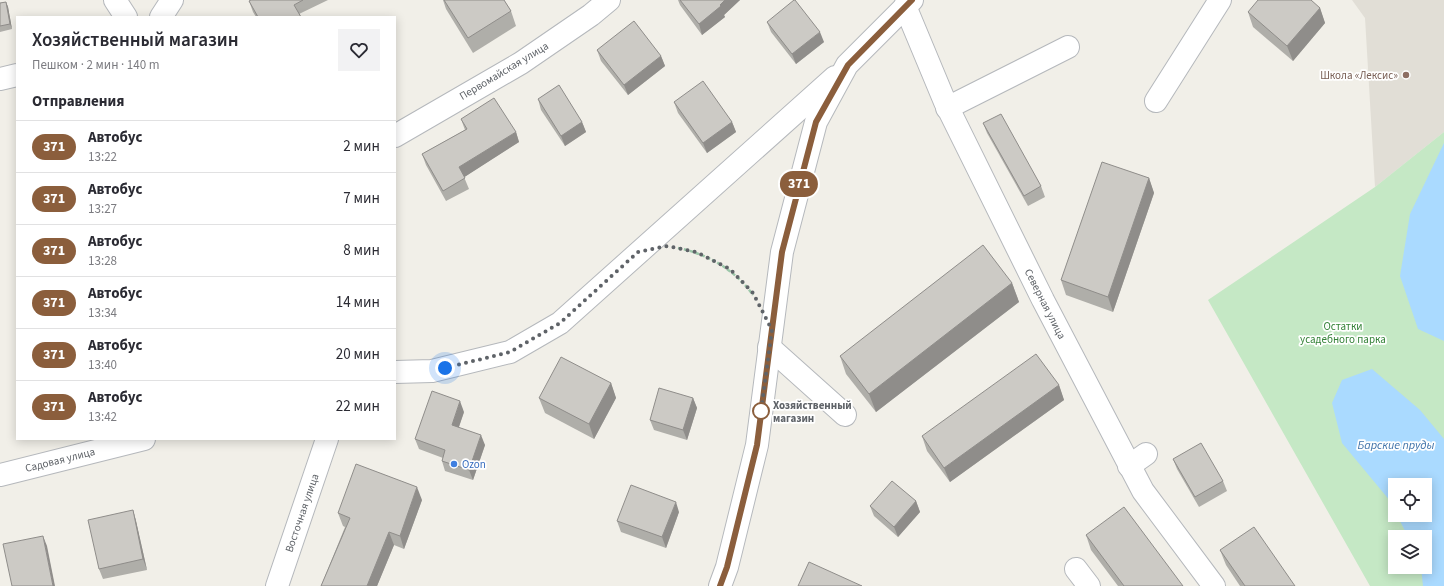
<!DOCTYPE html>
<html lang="ru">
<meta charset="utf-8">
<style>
:root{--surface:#fff;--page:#f2f2f3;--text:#2b2b33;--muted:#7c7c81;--line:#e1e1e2}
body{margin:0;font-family:"Source Sans 3",sans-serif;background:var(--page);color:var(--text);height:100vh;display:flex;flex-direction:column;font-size:15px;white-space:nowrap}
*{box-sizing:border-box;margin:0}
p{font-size:13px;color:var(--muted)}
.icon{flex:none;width:22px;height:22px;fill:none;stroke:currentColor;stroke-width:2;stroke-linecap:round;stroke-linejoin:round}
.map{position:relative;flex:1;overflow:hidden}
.side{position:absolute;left:16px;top:16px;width:380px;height:424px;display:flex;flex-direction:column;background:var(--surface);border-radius:0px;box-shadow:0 2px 10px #0003}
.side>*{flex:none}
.badge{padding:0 8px;border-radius:13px;font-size:14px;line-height:26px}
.buttons{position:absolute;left:1388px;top:478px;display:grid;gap:8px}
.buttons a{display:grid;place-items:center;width:44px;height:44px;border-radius:0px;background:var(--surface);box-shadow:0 2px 10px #0003;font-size:20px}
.you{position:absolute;width:20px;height:20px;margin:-10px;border:3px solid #fff;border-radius:50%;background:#1a73e8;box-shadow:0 0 0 6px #1a73e833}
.map>.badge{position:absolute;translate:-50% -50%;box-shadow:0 0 0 2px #fff}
h2{padding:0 16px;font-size:15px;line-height:36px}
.round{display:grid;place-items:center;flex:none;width:42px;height:42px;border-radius:0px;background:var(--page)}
.head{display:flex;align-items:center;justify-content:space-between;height:68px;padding:0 16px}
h1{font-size:19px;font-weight:600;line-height:30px}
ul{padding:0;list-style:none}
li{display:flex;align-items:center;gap:12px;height:52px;padding:0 16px;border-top:1px solid var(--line)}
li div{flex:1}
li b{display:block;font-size:15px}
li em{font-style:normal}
li .badge{min-width:44px;font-weight:700;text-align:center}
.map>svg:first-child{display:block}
.education{fill:#e1ded6}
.green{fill:#c5e8c5;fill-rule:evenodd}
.water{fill:#aadaff}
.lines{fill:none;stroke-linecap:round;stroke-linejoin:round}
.minor-casing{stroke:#b5b8bc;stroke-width:24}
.path{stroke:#9cc7a9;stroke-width:2.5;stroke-dasharray:4 2;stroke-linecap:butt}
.minor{stroke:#fff;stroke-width:22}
.wall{fill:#afaea9}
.shaded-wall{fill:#8f8d8a}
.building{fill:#cccac5;stroke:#8f8d8a}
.line-casing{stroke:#fff;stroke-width:9}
.line{stroke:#8b5e3c;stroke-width:6}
.walk{stroke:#5f6368;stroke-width:4;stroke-dasharray:0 7.2}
.education-dot{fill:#8d6e63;stroke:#fff;stroke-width:1.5}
.stop-dot{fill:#fff;stroke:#8b5e3c;stroke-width:2}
.shop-dot{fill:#3f7fe0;stroke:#fff;stroke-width:1.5}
.labels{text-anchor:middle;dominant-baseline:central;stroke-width:3.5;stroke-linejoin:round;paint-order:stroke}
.street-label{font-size:11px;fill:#5f6368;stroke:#fff}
.education-label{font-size:11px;fill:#785e54;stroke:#fff;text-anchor:end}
.park-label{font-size:11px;fill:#348238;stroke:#fff}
.stop-label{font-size:11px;font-weight:bold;fill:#5f6368;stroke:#fff;text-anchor:start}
.shop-label{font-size:11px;fill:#366cbe;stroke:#fff;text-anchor:start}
.water-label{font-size:12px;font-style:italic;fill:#4174aa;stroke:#fff}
</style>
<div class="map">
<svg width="1444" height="586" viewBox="0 0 1444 586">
<rect width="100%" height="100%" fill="#f1efe8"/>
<path class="education" d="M1352 0H1444V132L1375 187 1365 18Z"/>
<path class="green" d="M1444 132V586H1370L1208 300 1375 187ZM1395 485H1425V515H1395ZM1395 537H1425V567H1395Z"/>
<g class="water">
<path d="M1444 143V341L1418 329 1400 276 1410 214Z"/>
<path d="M1372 369 1420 410 1444 439V586H1423L1421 567H1425V537H1408L1397 515H1425V485H1395V511L1391 502 1342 443 1332 403 1342 380Z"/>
</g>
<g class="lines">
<defs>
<g id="minor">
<path d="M115 0 126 17"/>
<path d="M905 6 945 102 1043 300 1143 491 1214 586"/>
<path d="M161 17 172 0"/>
<path d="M0 79 17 75"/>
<path d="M1156 101 1220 0"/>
<path d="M947 108 1068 47"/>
<path d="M395 136 521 63 591 15 609 0"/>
<path d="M769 347 845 415"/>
<path d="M395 372 432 371 510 352 560 323 835 77"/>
<path d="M1129 466 1146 454"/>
<path d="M0 475 144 439"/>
<path d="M1076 569 1089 586"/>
<path d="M277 586 327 439"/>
<path d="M720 586 727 567 757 445 782 252 816 122 847 65 912 0"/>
</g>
</defs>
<use href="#minor" class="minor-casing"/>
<path class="path" d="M678 248C708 254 735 270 753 295"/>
<use href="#minor" class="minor"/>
</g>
<g class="wall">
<path d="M251 0H328L299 14 301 17H256L253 12 249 1Z"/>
<path d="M443 0H504L511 11 516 26 473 53 446 9Z"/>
<path d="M678 0H740L724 15 725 17 702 35 680 5Z"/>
<path d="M6 2 8 7 12 29 0 32V3Z"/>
<path d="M1320 8 1325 23 1293 61 1253 27 1248 12Z"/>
<path d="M767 22 824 42 796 64 771 32Z"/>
<path d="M597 50 661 56 665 66 628 95 601 61Z"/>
<path d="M538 99 582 122 586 132 565 146 541 110Z"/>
<path d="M674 102 732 122 736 132 707 153 678 113Z"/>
<path d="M461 119 516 132 519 142 464 177 469 189 446 201 426 165 422 154 465 130Z"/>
<path d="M983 123 1041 186 1045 197 1028 206 987 133Z"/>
<path d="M1149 178 1154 193 1113 312 1066 295 1061 280Z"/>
<path d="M1012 283 1019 302 876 412 846 374 840 356Z"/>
<path d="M611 383 616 398 594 439 545 413 539 398Z"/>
<path d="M1059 385 1064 400 950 482 927 451 922 436Z"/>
<path d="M693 398 697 408 687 440 654 430 650 420Z"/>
<path d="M464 412 459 427 485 445 473 480 445 471 442 461 443 458 419 449 415 439Z"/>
<path d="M1173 459 1223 481 1227 491 1199 507 1177 469Z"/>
<path d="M422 500 404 549 394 545 377 586H321L345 527 343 526 338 513Z"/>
<path d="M916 501 920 512 898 537 874 516 870 506Z"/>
<path d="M133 510 136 521 147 570 103 579 99 569Z"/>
<path d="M679 512 666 548 621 532 617 521Z"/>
<path d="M1086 535 1183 586H1118L1091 550Z"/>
<path d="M1220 550 1295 586H1240L1226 565Z"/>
</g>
<g class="shaded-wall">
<path d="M725 0H740L724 15 725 17 702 35 699 24Z"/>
<path d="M6 2 8 7 12 29 10 24Z"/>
<path d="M1320 8 1325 23 1293 61 1287 46Z"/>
<path d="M820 32 824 42 796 64 792 54Z"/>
<path d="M661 56 665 66 628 95 624 85Z"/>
<path d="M582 122 586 132 565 146 561 136Z"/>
<path d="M732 122 736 132 707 153 703 143Z"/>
<path d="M516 132 519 142 463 178 459 167Z"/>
<path d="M1149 178 1154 193 1113 312 1108 297Z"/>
<path d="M1012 283 1019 302 876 412 869 394Z"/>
<path d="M611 383 616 398 594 439 589 424Z"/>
<path d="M1059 385 1064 400 950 482 944 468Z"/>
<path d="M693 398 697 408 687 440 683 430Z"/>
<path d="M460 401 464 412 456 435 452 425Z"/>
<path d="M481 435 485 445 473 480 469 470Z"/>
<path d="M417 487 422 500 404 549 400 536Z"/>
<path d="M916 501 920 512 898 537 894 527Z"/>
<path d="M676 502 679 512 666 548 662 537Z"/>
<path d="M133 510 136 521 147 570 143 559Z"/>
<path d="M389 532 394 545 377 586H367Z"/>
<path d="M43 536 47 546 55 586H53Z"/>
</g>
<g class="building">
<path d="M251 0H303L294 5 301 17H258L249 1Z"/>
<path d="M444 0H504L511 11 468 38Z"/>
<path d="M680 0H725L720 5 721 6 699 24Z"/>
<path d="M794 0H795L820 32 792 54 767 22Z"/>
<path d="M1258 0H1311L1320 8 1287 46 1248 12Z"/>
<path d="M6 2 10 24 0 26V3Z"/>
<path d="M634 21 661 56 624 85 597 50Z"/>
<path d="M703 81 732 122 703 143 674 102Z"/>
<path d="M559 85 582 122 561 136 538 99Z"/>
<path d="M494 98 516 132 459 167 465 178 443 191 422 154 467 129 461 119Z"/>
<path d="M1001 114 1041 186 1024 196 983 123Z"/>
<path d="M1102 162 1149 178 1108 297 1061 280Z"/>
<path d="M983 245 1012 283 869 394 840 356Z"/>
<path d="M1036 354 1059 385 944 468 922 436Z"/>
<path d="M561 357 611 383 589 424 539 398Z"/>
<path d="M659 388 693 398 683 430 650 420Z"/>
<path d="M432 391 460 401 452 425 481 435 469 470 442 461 445 450 415 439Z"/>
<path d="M1201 443 1223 481 1195 497 1173 459Z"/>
<path d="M356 464 417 487 400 536 389 532 367 586H321L350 518 338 513Z"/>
<path d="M892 481 916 501 894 527 870 506Z"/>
<path d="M631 485 676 502 662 537 617 521Z"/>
<path d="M1124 507 1183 586H1124L1086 535Z"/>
<path d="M133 510 143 559 99 569 88 520Z"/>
<path d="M1254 527 1295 586H1245L1220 550Z"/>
<path d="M43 536 53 586H12L3 544Z"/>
<path d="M809 562 862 586H798Z"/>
</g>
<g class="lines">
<defs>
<path id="line" d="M720 586 727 567 757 445 782 252 816 122 848 65 912 0"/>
</defs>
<use href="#line" class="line-casing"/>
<use href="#line" class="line"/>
<path class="walk" d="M445 368 510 352 560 323 638 252 667 246 696 252 730 269 753 293 772 330 761 411"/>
</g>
<circle class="education-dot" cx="1406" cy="75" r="4"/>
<circle class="stop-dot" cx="761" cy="411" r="8"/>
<circle class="shop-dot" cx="454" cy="464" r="4"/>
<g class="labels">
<g class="street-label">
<text transform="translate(504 71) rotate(-31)">Первомайская улица</text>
<text transform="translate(1045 304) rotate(63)">Северная улица</text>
<text transform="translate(60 460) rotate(-14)">Садовая улица</text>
<text transform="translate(302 513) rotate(-71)">Восточная улица</text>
</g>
<g class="education-label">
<text x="1398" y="75">Школа «Лексис»</text>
</g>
<g class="park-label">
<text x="1343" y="326">Остатки<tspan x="1343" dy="13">усадебного парка</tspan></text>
</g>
<g class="stop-label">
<text x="773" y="405">Хозяйственный<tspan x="773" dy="13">магазин</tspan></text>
</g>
<g class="shop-label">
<text x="462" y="464">Ozon</text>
</g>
<g class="water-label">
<text x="1396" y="445">Барские пруды</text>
</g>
</g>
</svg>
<div class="buttons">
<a><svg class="icon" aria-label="locate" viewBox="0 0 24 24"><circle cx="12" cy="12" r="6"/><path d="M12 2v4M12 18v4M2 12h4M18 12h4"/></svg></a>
<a><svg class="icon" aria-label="layers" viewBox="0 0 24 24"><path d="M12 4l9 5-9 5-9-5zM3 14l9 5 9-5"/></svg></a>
</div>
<div class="you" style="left:445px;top:368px"></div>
<b class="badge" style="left:799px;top:184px;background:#8b5e3c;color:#fff">371</b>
<section class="side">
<div class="head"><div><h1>Хозяйственный магазин</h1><p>Пешком · 2 мин · 140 m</p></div><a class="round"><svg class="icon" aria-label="heart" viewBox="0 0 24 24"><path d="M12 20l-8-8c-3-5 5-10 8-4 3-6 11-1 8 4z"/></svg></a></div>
<h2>Отправления</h2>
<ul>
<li><span class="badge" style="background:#8b5e3c;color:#fff">371</span><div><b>Автобус</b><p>13:22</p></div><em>2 мин</em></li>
<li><span class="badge" style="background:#8b5e3c;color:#fff">371</span><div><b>Автобус</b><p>13:27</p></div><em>7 мин</em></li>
<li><span class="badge" style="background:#8b5e3c;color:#fff">371</span><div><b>Автобус</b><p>13:28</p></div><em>8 мин</em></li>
<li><span class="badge" style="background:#8b5e3c;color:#fff">371</span><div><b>Автобус</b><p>13:34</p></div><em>14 мин</em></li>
<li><span class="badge" style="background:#8b5e3c;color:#fff">371</span><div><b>Автобус</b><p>13:40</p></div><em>20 мин</em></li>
<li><span class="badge" style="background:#8b5e3c;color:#fff">371</span><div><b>Автобус</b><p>13:42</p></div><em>22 мин</em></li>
</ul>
</section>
</div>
